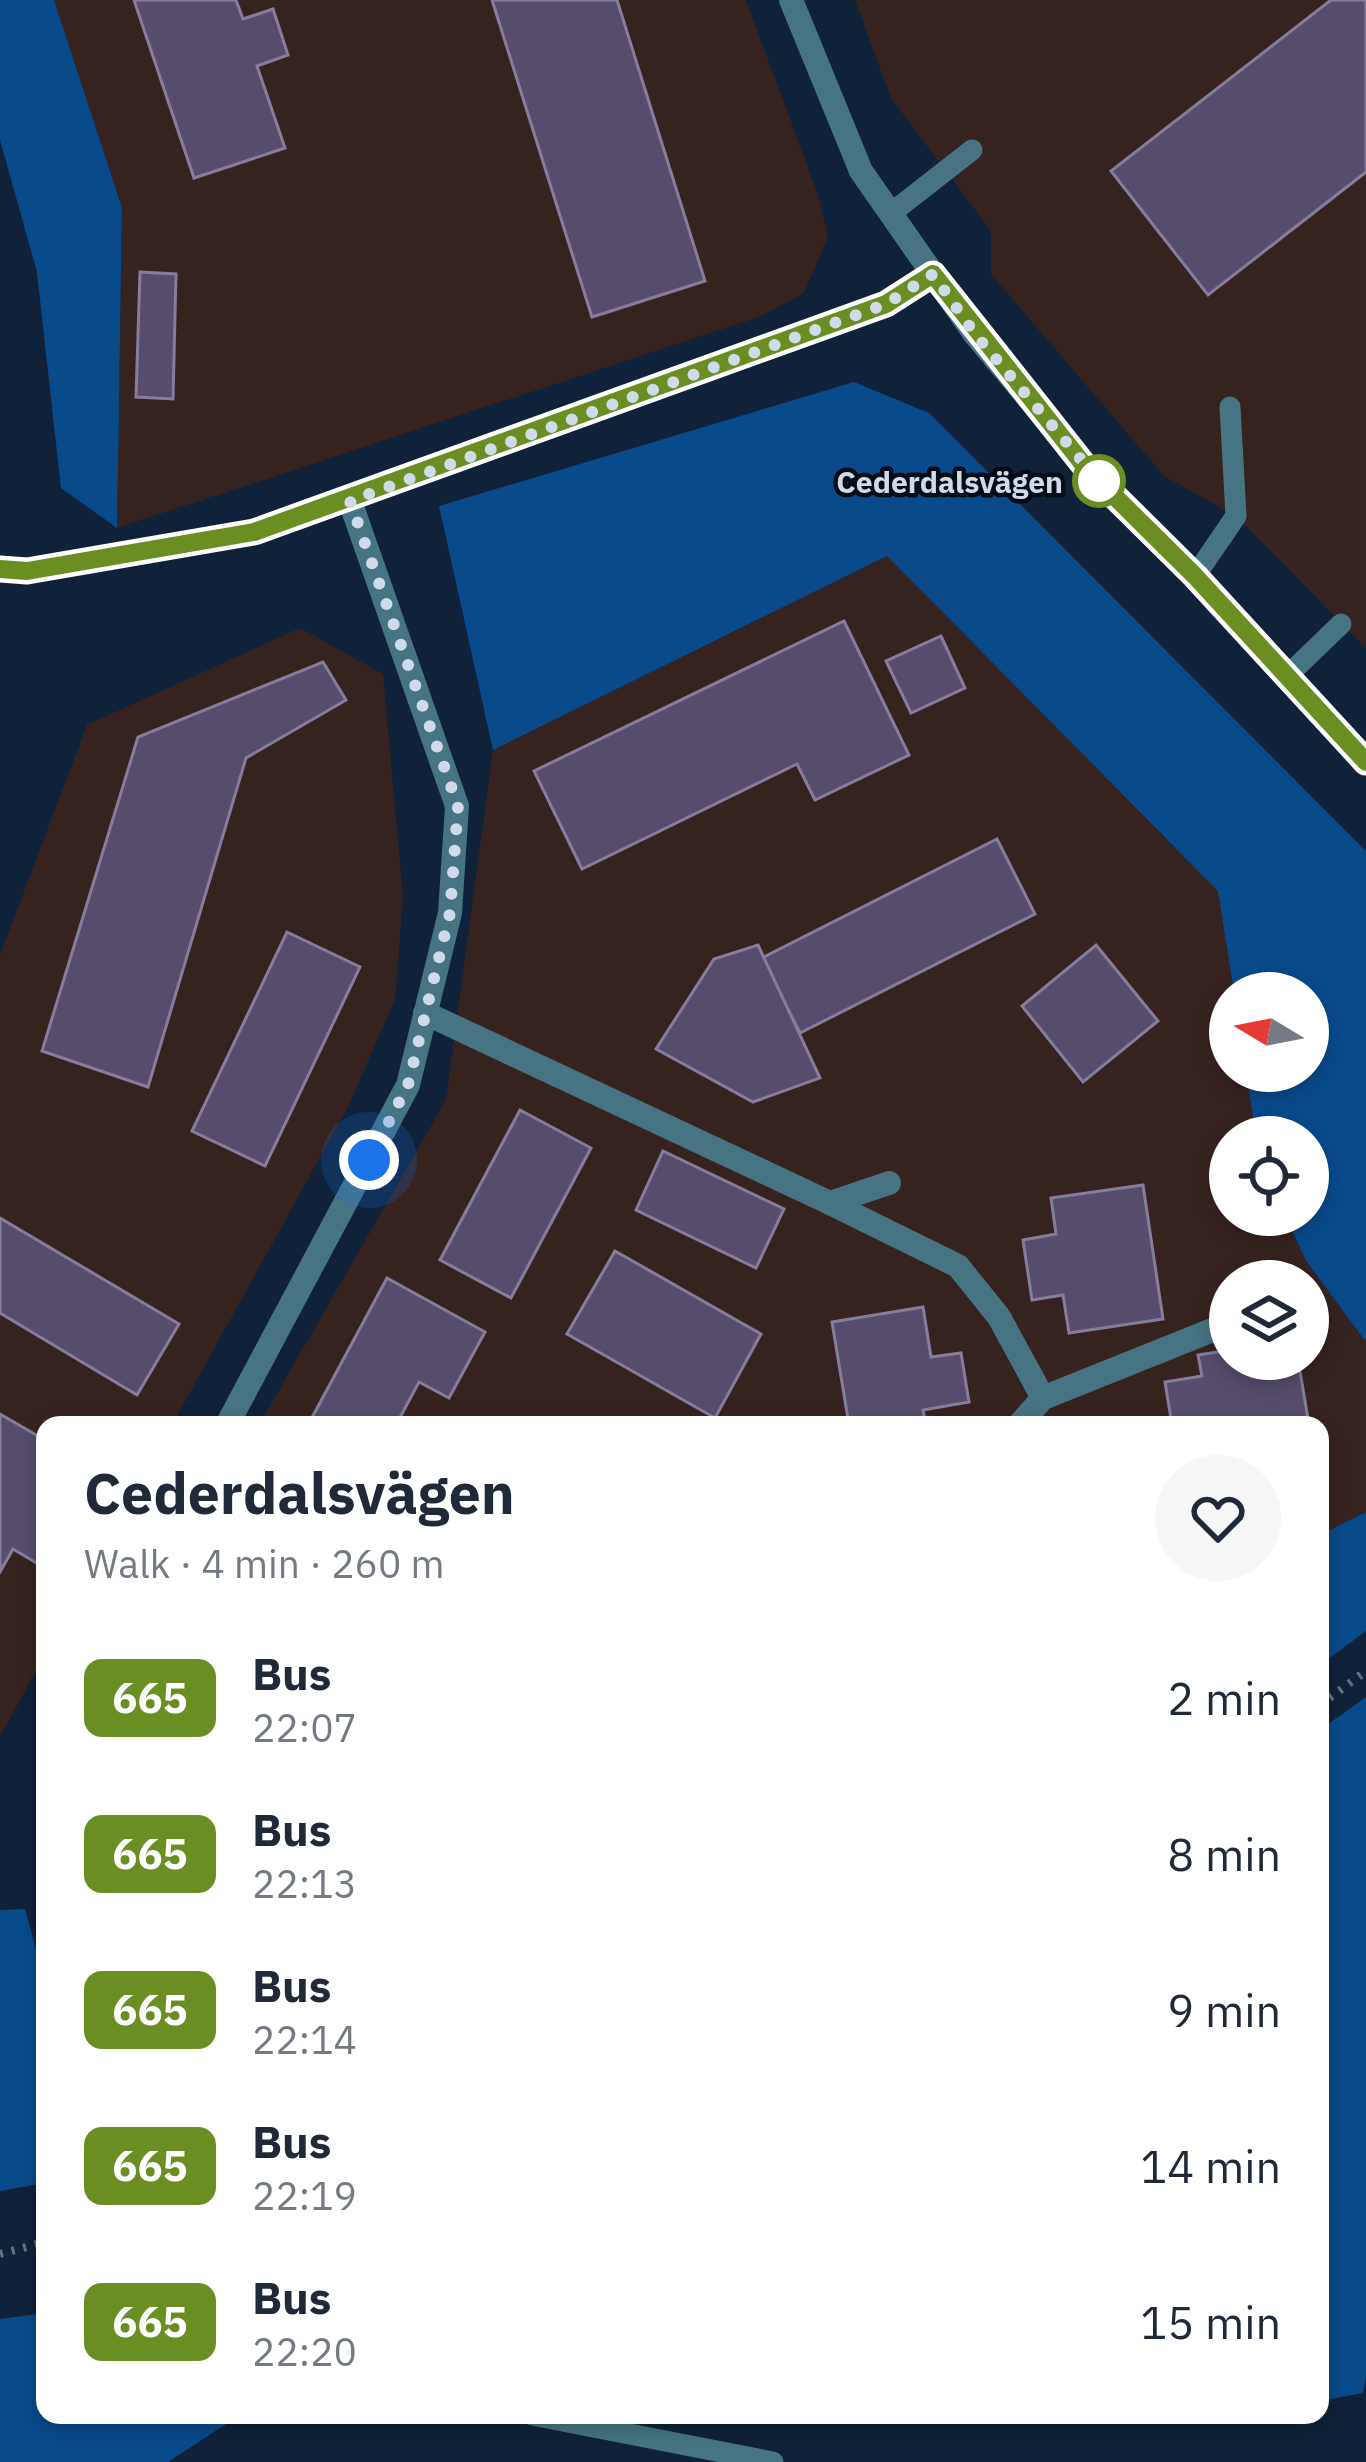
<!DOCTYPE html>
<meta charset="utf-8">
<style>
:root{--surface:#fff;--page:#f6f6f7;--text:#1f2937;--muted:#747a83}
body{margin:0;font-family:"IBM Plex Sans",sans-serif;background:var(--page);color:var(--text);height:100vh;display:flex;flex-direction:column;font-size:45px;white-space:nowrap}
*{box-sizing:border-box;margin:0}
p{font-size:39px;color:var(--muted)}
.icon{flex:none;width:66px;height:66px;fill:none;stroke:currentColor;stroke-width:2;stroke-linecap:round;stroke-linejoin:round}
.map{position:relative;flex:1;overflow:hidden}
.panel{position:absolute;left:36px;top:1416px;width:1293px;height:1008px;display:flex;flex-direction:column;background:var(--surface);border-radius:24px;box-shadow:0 6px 18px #0003}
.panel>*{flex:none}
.badge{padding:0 24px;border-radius:18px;font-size:42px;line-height:78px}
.needle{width:78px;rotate:280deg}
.fabs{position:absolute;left:1209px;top:972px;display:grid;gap:24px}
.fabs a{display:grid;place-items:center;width:120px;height:120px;border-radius:50%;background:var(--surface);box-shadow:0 6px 18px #0003;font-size:60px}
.you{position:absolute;width:60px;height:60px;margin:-30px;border:9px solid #fff;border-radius:50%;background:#1a73e8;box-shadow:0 0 0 18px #1a73e833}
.map>.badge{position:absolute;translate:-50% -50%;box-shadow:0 0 0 6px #fff}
.round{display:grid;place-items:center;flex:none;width:126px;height:126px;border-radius:63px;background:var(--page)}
.overview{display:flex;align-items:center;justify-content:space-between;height:204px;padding:0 48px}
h1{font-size:57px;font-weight:800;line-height:90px}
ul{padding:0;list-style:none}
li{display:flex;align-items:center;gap:36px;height:156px;padding:0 48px}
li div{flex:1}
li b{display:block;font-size:45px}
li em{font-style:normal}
li .badge{min-width:132px;font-weight:700;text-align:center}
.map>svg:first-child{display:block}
.industrial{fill:#362320;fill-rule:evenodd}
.forest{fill:#094a8b}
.building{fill:#554d6b;stroke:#867d9d;stroke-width:3}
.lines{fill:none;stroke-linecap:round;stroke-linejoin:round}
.path{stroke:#627285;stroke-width:8;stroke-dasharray:3 9;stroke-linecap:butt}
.service{stroke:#467482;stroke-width:21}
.minor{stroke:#467482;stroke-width:24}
.line-casing{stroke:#fff;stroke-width:27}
.line{stroke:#6b8e23;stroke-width:18}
.walk{stroke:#cfdbea;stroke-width:12;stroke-dasharray:0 21.6}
.stop-dot{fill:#fff;stroke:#6b8e23;stroke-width:6}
.labels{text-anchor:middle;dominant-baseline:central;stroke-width:9;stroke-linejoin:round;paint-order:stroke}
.stop-label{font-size:30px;font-weight:bold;fill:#cfdbea;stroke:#050c15;text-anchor:end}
</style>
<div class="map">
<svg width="1366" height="2462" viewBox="0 0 1366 2462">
<rect width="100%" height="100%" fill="#102239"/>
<g class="industrial">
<path d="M54 0H746L818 195 828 236 804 293 759 317 117 528 122 208Z"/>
<path d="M855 0H1366V648L1236 516 1164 476 991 274V231L891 98Z"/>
<path d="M887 556 1219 891 1234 993 1230 1071H1246L1256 1137H1230V1215H1285L1306 1261 1366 1342V1512L1320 1535V1425H259L446 1100 493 750ZM1230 1281H1308V1359H1230Z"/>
<path d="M300 628 383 674 403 897 395 999 350 1103 172 1425H45V1655L0 1736V955L87 725Z"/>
</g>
<g class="forest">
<path d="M0 0H54L122 208 117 528 61 488 37 272 0 140Z"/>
<path d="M854 382 929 413 1366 851V1342L1306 1261 1285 1215H1308V1137H1256L1246 1071H1308V993H1234L1218 891 887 556 493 750 439 506Z"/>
<path d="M1366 1512V1631L1320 1665V1535Z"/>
<path d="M1366 1697V2377L1363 2393 1320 2401V1730Z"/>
<path d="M25 1909 45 1982V2183L0 2191V1910Z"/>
<path d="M45 2313V2415H240L168 2462H0V2319Z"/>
</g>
<g class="building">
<path d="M134 0H236L243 19 273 9 288 55 257 66 285 148 194 178Z"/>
<path d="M492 0H617L705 281 592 317Z"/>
<path d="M1331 0H1366V172L1208 295 1111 171Z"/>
<path d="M140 272 176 274 173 399 136 397Z"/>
<path d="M844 621 909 755 815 800 797 764 582 869 534 771Z"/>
<path d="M941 636 965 688 911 713 886 661Z"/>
<path d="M323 662 346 700 246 758 148 1087 42 1051 138 737Z"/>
<path d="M997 839 1035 914 800 1033 762 958Z"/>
<path d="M287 932 360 967 265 1166 192 1131Z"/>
<path d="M758 945 820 1078 753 1102 656 1049 714 959Z"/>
<path d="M1096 945 1158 1021 1083 1082 1022 1006Z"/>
<path d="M520 1110 591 1148 511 1298 440 1260Z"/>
<path d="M663 1151 784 1209 756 1268 636 1210Z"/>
<path d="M1143 1185 1163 1319 1069 1333 1063 1295 1032 1300 1023 1240 1056 1234 1051 1198Z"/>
<path d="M0 1218 179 1324 137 1395 0 1313Z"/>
<path d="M615 1251 761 1334 715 1418 567 1334Z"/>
<path d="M387 1278 485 1332 449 1398 419 1382 396 1425H308Z"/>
<path d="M923 1307 931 1357 961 1353 969 1402 923 1410 926 1425H849L832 1322Z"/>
<path d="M1230 1350V1359H1261L1262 1365 1298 1359 1309 1425H1172L1165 1382 1202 1376 1198 1355Z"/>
<path d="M0 1414 45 1440V1568L13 1549 0 1572Z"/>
</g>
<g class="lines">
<g class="path">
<path d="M1320 1705 1366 1671"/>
<path d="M0 2254 45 2242"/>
</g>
<g class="service">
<path d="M890 214 972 150"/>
<path d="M1195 576 1236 516 1230 407"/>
<path d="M1285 678 1341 624"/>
<path d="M532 2415 773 2462"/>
</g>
<g class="minor">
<path d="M791 0 861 171 974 333 1087 468 1195 576 1366 762"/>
<path d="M0 569 27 571 254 532 886 304 933 275"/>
<path d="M425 1013 830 1203 889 1183"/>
<path d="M830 1203 958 1266 999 1317 1043 1398 1019 1425"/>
<path d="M1043 1398 1225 1325"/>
<path d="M227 1425 408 1085 450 913 457 806 350 501"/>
</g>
</g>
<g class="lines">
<defs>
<path id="line" d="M0 569 27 571 254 532 886 304 933 274 1087 469 1195 576 1366 762"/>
</defs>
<use href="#line" class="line-casing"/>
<use href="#line" class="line"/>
<path class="walk" d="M369 1160 408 1085 450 913 458 806 350 501 886 304 933 274 974 333 1099 481"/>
</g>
<circle class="stop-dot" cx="1099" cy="481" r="24"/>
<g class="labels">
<g class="stop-label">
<text x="1063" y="481">Cederdalsvägen</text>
</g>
</g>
</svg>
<div class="fabs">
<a><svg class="needle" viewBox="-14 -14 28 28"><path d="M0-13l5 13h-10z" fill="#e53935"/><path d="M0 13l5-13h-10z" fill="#747a83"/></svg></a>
<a><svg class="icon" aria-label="locate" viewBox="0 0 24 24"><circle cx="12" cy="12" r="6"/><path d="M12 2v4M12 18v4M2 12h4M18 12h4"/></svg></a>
<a><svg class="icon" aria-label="layers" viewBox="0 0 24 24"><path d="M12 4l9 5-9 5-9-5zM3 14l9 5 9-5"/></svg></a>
</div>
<div class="you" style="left:369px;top:1160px"></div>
<section class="panel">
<div class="overview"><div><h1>Cederdalsvägen</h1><p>Walk · 4 min · 260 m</p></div><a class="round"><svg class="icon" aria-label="heart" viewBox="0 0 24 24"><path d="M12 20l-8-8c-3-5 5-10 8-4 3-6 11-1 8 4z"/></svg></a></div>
<ul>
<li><span class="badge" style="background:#6b8e23;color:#fff">665</span><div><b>Bus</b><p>22:07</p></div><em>2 min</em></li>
<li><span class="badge" style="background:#6b8e23;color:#fff">665</span><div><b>Bus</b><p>22:13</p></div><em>8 min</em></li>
<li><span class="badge" style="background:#6b8e23;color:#fff">665</span><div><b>Bus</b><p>22:14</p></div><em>9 min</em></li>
<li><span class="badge" style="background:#6b8e23;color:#fff">665</span><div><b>Bus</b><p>22:19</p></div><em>14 min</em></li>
<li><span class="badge" style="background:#6b8e23;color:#fff">665</span><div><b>Bus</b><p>22:20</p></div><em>15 min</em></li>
</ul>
</section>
</div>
